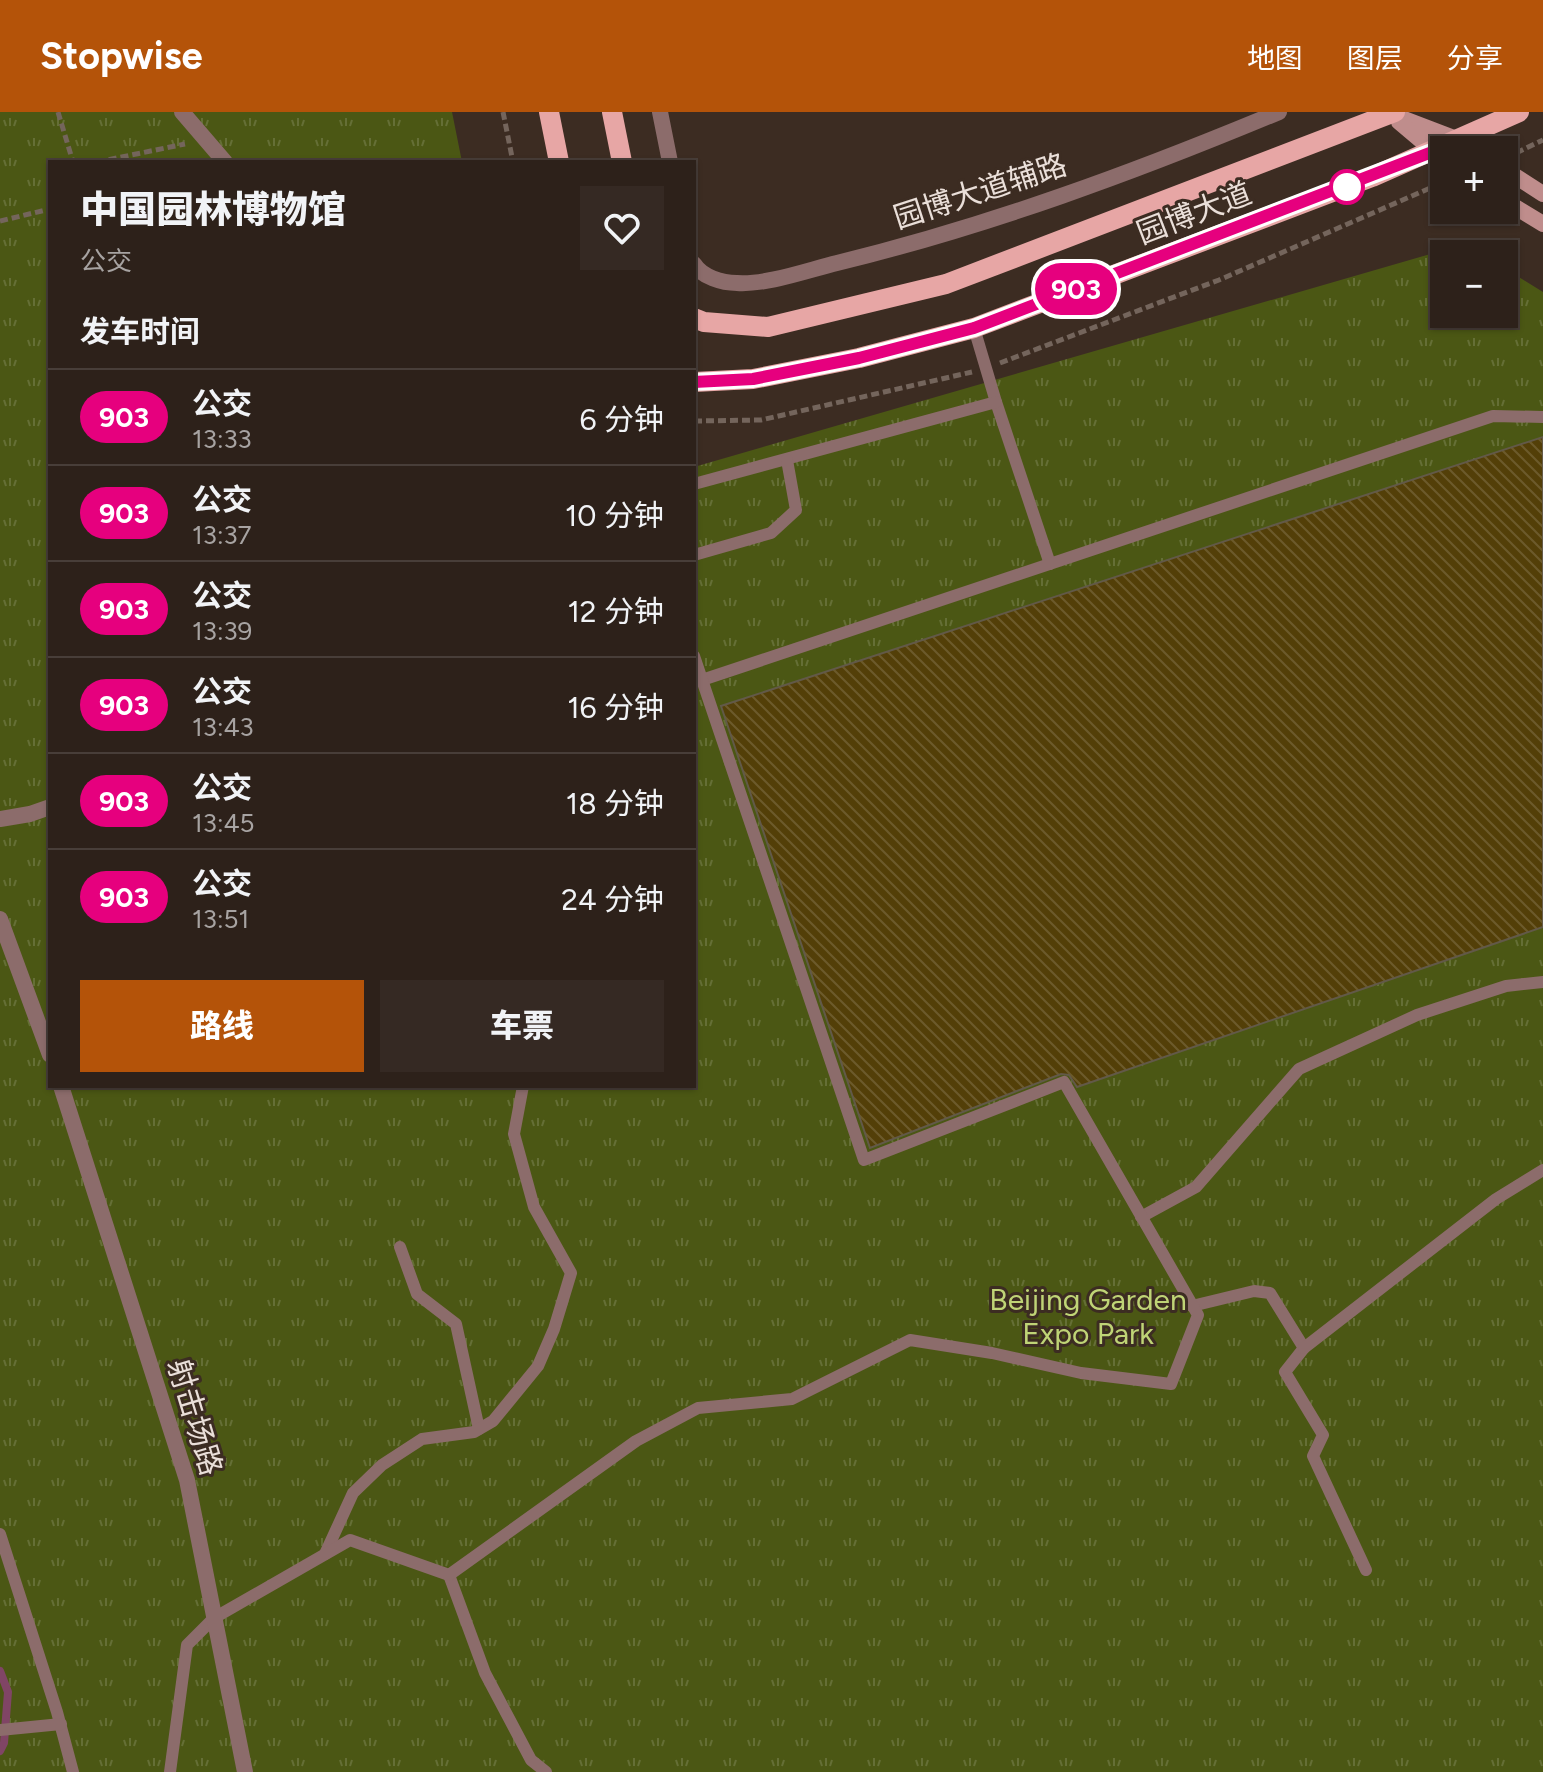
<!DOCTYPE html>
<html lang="zh">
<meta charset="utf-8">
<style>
:root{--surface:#2d211a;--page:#352923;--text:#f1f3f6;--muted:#a7a3a2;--line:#483e39;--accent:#b45309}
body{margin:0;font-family:Figtree,"Noto Sans SC",sans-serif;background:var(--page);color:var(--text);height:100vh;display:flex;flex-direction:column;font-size:30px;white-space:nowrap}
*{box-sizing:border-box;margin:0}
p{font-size:26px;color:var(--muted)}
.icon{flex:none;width:44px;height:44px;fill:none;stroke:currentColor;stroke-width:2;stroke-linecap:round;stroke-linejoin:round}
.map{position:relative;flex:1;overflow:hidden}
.side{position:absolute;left:48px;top:48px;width:648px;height:928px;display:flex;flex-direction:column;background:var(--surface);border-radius:0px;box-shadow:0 2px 6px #0004,0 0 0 2px var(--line)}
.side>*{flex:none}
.badge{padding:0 16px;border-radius:26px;font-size:28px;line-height:52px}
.buttons{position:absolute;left:1430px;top:24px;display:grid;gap:16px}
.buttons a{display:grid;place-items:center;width:88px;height:88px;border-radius:0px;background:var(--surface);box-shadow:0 2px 6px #0004,0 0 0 2px var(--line);font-size:40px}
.map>.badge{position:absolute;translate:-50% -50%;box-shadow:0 0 0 4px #fff}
h2{padding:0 32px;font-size:30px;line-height:72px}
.round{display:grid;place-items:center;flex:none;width:84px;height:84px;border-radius:0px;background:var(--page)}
.head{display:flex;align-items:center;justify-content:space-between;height:136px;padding:0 32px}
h1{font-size:38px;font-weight:800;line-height:60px}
.action{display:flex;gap:16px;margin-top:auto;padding:16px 32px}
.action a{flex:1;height:92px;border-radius:0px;background:var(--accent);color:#fff;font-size:32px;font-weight:800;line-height:92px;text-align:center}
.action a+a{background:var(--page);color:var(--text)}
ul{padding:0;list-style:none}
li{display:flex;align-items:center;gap:24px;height:96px;padding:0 32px;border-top:2px solid var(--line)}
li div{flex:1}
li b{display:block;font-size:30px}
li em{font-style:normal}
li .badge{min-width:88px;font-weight:700;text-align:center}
header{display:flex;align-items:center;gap:48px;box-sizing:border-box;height:112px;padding:0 40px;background:var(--accent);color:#fff}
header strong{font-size:38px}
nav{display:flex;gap:44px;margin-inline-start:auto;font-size:28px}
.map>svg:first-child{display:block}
.park{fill:url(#park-tufts)}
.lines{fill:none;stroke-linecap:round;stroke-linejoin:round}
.stream{stroke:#804565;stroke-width:8}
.building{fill:url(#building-back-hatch);stroke:#625948;stroke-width:2}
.path{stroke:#74655c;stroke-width:5;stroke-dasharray:8 4;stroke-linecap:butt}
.service{stroke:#8c6c6b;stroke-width:12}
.minor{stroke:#8c6c6b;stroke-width:16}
.tertiary{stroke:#8c6c6b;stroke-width:16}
.secondary{stroke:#bf8d8c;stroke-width:16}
.primary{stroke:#e7a6a5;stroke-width:20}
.line-casing{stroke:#fff;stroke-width:18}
.line{stroke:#e6007e;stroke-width:12}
.stop-dot{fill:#fff;stroke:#e6007e;stroke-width:4}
.labels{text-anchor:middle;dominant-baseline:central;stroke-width:6;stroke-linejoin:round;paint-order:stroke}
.street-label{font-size:30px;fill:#eadfd9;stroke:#3c2c22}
.park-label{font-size:30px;fill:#bfd476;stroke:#3c2c22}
</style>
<header>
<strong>Stopwise</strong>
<nav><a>地图</a><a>图层</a><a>分享</a></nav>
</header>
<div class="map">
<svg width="1543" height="1660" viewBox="0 0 1543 1660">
<defs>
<pattern id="park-tufts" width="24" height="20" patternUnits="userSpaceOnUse" patternTransform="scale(2)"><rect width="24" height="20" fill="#4b5714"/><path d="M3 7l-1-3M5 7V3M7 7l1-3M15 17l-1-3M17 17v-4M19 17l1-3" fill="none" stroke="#656f36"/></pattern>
<pattern id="building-back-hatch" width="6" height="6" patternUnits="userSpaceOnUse" patternTransform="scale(2)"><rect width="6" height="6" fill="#533f08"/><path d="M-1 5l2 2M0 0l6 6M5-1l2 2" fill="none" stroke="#6c5a2b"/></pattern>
</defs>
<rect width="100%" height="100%" fill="#3c2c22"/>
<path class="park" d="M0 0H452L462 50H50V974H694V355L1465 132 1481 142H1444V202H1504V156L1543 180V1660H0Z"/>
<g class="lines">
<path class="stream" d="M0 1559 8 1580 4 1631 0 1639"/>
</g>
<path class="building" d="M1543 325V815L1077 975 1069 963 1061 962 870 1036 721 594Z"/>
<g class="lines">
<g class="path">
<path d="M58 0 73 50"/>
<path d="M503 0 513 50"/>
<path d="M1516 41 1543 28"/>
<path d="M97 50 185 32"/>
<path d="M0 109 50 97"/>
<path d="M1000 251 1219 168 1444 70"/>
<path d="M694 309 761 308 972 260"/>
</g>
<g class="service">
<path d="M974 216 996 290 1050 452"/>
<path d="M694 372 996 290"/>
<path d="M694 443 771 421 796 398 787 348"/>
<path d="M702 568 1493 304 1543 305"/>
<path d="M1141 1105 1196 1075 1299 957 1417 903 1506 874 1543 870"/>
<path d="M400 1135 417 1182 456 1212 479 1317"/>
<path d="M1192 1194 1254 1179 1270 1181 1304 1236 1285 1260 1323 1323 1313 1344 1366 1458"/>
<path d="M1304 1236 1496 1087 1543 1058"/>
<path d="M0 1422 57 1600 73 1660"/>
<path d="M325 1442 353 1381 382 1353 422 1327 474 1320 493 1309 538 1254 554 1217 571 1161 534 1095 514 1022 523 974"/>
<path d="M449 1463 485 1561 531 1648 546 1660"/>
<path d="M0 1618 61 1612"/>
<path d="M170 1660 187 1533 214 1506 350 1428 449 1463 636 1329 698 1296 792 1287 910 1228 992 1241 1081 1261 1171 1272 1198 1203 1064 970 864 1048 694 544"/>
</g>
<g class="minor">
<path d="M182 0 225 50"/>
<path d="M0 707 30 702 50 695"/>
</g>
<g class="tertiary">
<path d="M660 0 670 50"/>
<path d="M694 152C702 165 722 171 737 171 767 173 808 158 837 151 989 114 1135 60 1279 0"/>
<path d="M0 807 50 943"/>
<path d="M61 974 187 1368 245 1660"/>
</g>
<g class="secondary">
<path d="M1391 2 1459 28 1474 38"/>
<path d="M1399 10 1444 48"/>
<path d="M1504 57 1543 82"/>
<path d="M1504 88 1543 112"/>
</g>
<g class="primary">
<path d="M549 0 559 50"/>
<path d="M612 0 622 50"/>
<path d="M694 206 704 210 768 215 946 172 1395 0"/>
<path d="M694 270 753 267 859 246 974 216 1372 65 1519 0"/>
</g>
</g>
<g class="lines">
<defs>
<path id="line" d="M694 270 753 267 859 246 974 216 1432 40 1444 48"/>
</defs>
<use href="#line" class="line-casing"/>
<use href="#line" class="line"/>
</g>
<circle class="stop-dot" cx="1347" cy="75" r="16"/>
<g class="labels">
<g class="street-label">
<text transform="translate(980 79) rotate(-18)">园博大道辅路</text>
<text transform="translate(1194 101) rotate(-21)">园博大道</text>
<text transform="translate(195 1305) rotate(73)">射击场路</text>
</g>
<g class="park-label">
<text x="1088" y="1187">Beijing Garden<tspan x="1088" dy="34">Expo Park</tspan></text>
</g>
</g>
</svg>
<div class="buttons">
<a>+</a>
<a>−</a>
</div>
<b class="badge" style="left:1076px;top:177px;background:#e6007e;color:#fff">903</b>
<section class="side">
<div class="head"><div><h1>中国园林博物馆</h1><p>公交</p></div><a class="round"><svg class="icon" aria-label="heart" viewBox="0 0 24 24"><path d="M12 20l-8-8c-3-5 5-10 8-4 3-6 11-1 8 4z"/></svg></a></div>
<h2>发车时间</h2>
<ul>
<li><span class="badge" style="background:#e6007e;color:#fff">903</span><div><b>公交</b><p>13:33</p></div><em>6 分钟</em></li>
<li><span class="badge" style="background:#e6007e;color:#fff">903</span><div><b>公交</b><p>13:37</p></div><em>10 分钟</em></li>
<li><span class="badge" style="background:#e6007e;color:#fff">903</span><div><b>公交</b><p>13:39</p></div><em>12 分钟</em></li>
<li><span class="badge" style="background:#e6007e;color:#fff">903</span><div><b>公交</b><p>13:43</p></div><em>16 分钟</em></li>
<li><span class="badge" style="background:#e6007e;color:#fff">903</span><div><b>公交</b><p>13:45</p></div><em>18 分钟</em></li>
<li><span class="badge" style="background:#e6007e;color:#fff">903</span><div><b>公交</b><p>13:51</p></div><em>24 分钟</em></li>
</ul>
<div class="action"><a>路线</a><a>车票</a></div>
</section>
</div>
